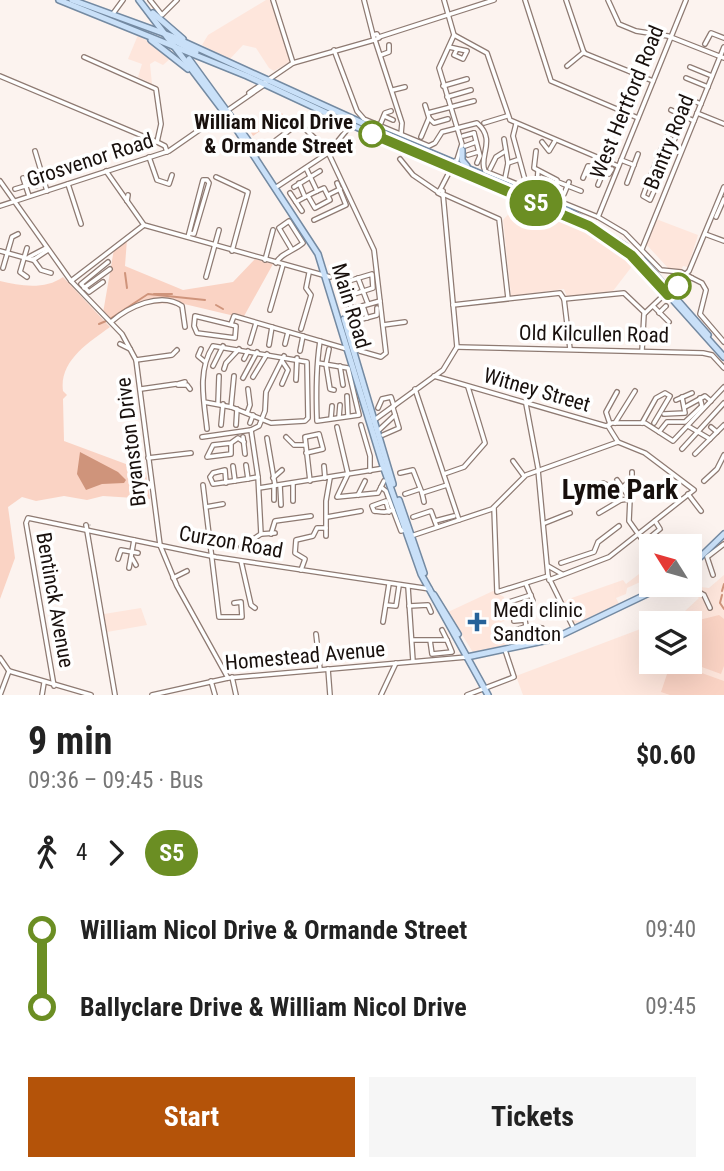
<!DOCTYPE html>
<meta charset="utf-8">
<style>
:root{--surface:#fff;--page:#f6f6f6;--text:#222;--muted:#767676;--accent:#b45309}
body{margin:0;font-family:"Roboto Condensed",sans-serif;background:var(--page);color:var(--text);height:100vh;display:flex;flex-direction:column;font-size:26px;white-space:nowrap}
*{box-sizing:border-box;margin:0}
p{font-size:23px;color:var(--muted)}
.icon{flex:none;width:38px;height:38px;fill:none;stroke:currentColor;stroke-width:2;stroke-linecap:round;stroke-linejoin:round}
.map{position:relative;height:695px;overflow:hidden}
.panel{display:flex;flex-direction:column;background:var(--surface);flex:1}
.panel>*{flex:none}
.badge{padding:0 14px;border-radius:23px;font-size:24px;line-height:46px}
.needle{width:46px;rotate:307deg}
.controls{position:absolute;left:639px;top:534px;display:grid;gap:14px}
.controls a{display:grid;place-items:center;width:63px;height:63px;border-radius:0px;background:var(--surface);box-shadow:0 7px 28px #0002;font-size:35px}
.map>.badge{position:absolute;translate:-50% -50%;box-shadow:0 0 0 4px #fff}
.legs{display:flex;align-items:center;gap:10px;height:77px;padding:0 28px;font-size:23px}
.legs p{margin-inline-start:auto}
.headline{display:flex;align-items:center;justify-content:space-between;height:119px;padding:0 28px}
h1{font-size:38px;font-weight:700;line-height:52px}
.primary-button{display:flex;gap:14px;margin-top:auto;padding:14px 28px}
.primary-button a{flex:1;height:80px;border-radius:0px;background:var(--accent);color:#fff;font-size:28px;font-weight:700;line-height:80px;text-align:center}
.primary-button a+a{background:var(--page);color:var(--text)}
ul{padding:0 28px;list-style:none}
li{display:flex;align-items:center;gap:24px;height:77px;font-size:26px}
li i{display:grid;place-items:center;width:10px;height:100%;margin:0 9px;background:currentColor}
li i::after{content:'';width:18px;height:18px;margin:-9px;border:5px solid;border-radius:50%;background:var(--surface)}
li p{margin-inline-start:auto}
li:first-child i{background:linear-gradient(#0000 50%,currentColor 0)}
li:last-child i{background:linear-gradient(currentColor 50%,#0000 0)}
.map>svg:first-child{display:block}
.built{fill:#fee6dc}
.green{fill:#fad3c4}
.water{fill:#cf947b}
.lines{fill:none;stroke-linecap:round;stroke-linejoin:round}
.stream{stroke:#cf947b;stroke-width:2}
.minor-tunnel{stroke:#dad1cd;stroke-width:3.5;stroke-dasharray:3.5 2;stroke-linecap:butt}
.minor-casing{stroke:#8e7a72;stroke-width:6}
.major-casing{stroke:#748aa2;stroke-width:8}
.minor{stroke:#fff;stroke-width:3.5}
.major{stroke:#c9e0f8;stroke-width:5}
.line-1-casing{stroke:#fff;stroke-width:16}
.line-1{stroke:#6b8e23;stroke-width:10}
.stop-1-dot{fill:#fff;stroke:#6b8e23;stroke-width:3.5}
.poi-dot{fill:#266299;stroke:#fff;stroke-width:2.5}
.labels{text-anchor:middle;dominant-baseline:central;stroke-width:7;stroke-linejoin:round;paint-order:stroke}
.street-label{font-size:21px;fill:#18100d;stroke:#fff}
.stop-label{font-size:21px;font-weight:bold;fill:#18100d;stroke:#fff;text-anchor:end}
.poi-label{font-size:21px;fill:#18100d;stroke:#fff;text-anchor:start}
.district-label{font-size:28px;font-weight:bold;fill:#18100d;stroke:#fff}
</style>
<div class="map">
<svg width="724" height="695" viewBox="0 0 724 695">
<rect width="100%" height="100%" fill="#fcf3ef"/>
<g class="built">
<path d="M266 0H270L290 62 274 71 269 68 256 48 243 45 229 60 202 45 208 35Z"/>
<path d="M138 35 172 57 163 65 155 61 150 64 152 84 138 77 142 64 128 59Z"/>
<path d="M520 202 590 229 633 265 613 291 567 297 564 289 511 296 503 220Z"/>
<path d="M656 219 698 235 688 267 683 266 680 273 669 269 646 244Z"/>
<path d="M643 571 647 579 627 588 626 594 616 598 619 604 575 624 563 601 623 580 626 584Z"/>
<path d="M724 575V695H523L516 676 651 625V662H690V623H655L684 612 699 598 695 595 701 587 709 588Z"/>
<path d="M493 591 504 597 509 620 501 622 506 647 474 654 448 612Z"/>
<path d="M141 608 147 625 107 632 104 614Z"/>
</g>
<g class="green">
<path d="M282 113 287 121 275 130 270 124 253 136 248 128 265 116 270 122Z"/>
<path d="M127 239 125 266 183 290 233 282 255 259 273 264 243 318 180 303 139 304 111 322 103 313 114 249Z"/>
<path d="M63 277 110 327C88 343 59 361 63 391L67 395 63 399 64 441 142 470 146 473 150 499 103 496 87 500 64 496 36 501 22 497 8 507 15 558 0 599V281C20 286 45 290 63 277Z"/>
<path d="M719 615 724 619V666L721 674 688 662 694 635 690 633 687 623Z"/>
<path d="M671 662 724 681V695H670L661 692Z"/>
</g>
<path class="water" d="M80 452 118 472 126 480 124 483 102 484 86 490 77 474Z"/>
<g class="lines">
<g class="stream">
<path d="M125 273 127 288"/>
<path d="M154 294H172"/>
<path d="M216 305 223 309"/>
<path d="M110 319 148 294 205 300"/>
<path d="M99 324 106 321"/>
<path d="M722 591 724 584"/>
<path d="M722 595 720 603 724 609"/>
</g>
<path class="minor-tunnel" d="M89 526V524"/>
<defs>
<g id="minor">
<path d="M150 0 162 15 177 0"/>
<path d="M273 0 293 63"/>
<path d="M364 0 373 35"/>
<path d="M444 0 454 35 439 68 462 144 456 163"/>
<path d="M525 0 551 81 638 118"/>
<path d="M566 0 584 53 653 81"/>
<path d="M608 0 619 24 636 31 668 36 724 58"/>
<path d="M112 15 123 0"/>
<path d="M377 34 379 38 374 40 373 35Z"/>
<path d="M454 35 487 53 510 120 618 166"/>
<path d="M379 37 494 0"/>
<path d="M375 40 402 123 401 134"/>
<path d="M705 44 711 33 724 38"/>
<path d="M449 47 467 51 463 59 454 55 456 51"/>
<path d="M334 50 357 111 364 119 429 146 435 143 442 132 477 123C497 140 478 157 485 171L598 217 625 233 661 270 681 272 692 278"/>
<path d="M381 55 389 52V45"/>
<path d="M84 57 156 89 161 124 157 142"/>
<path d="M567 66 584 52"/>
<path d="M690 67 712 76"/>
<path d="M0 76 157 142 165 146 167 152"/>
<path d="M686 78 708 87"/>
<path d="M443 86 467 79"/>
<path d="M393 90 405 87"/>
<path d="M249 93 293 63 374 40"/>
<path d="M631 96 639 76"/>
<path d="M447 97 471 90"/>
<path d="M689 99 701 104"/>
<path d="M671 110 694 121"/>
<path d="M428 113 474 101"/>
<path d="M697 113 724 124"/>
<path d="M384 116 393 120"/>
<path d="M429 118 434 123 448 119"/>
<path d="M484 123 507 116"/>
<path d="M516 124 513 136 525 180"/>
<path d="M380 125 385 113 391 111"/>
<path d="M474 133 480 156 477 163"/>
<path d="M669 133 676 136 668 156 660 152Z"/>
<path d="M463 136 474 133"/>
<path d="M421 137 429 118 425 105"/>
<path d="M504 139 508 163 505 178"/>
<path d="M542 142 549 151 555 141"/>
<path d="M465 146 476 142"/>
<path d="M35 151 47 191"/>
<path d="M536 151 534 168 557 180 553 198"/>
<path d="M468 155 478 152"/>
<path d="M659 155 668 158 659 178 651 175Z"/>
<path d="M255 156 299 123 327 150 374 250 386 353 381 357 360 351"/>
<path d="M149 157 157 180 169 184 172 175"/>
<path d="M400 159 413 175 438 192"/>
<path d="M621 160 634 165"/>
<path d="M508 163 517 160"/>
<path d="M306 168 317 191"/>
<path d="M490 169 496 157 504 152"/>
<path d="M106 171 144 225 330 277"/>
<path d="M538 171 537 186 546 190 557 187"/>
<path d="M32 173 36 186"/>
<path d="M603 173 609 174 612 169"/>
<path d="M216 177 248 192 232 251"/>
<path d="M650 177 659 180 650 200 643 196Z"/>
<path d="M23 178 29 196"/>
<path d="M583 178 588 166 599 169"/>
<path d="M0 181 71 281 122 334 136 360 160 545 177 586 228 678"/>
<path d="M558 182 581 191"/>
<path d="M299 183 305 197"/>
<path d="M627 183 638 154"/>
<path d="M68 184 81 224"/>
<path d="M598 185 603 173 599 169 603 160"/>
<path d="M294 187 320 171"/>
<path d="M275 188 328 153 351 125"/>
<path d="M15 189 35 183"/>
<path d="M440 190 455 161"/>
<path d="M440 190 443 191 442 195 438 193Z"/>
<path d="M290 193 302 211"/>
<path d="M443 194 499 219 508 298"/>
<path d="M564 194 569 182"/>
<path d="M328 195 340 189"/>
<path d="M127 201 128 195"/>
<path d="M296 202C305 197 314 192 324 188L330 200 315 208 308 196"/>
<path d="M0 206 169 151 264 85"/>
<path d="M598 217 686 0"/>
<path d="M716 217 724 199"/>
<path d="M314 220 346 205 337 183"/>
<path d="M705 234 724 241"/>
<path d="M188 237 203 180H207L209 183 194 234 189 233"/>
<path d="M27 248 20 272 27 277"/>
<path d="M642 249 724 47"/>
<path d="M0 251 33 260 48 250"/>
<path d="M29 257 46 248"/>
<path d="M33 259 41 270 51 273"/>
<path d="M265 260 273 230"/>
<path d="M276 263C281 253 294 251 303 243L289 221 279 228 292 250"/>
<path d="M3 268 12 237 18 234"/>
<path d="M206 277 219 230"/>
<path d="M358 278 368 304"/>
<path d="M692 278 702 283 706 290 700 314 724 342"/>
<path d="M71 281 144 225"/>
<path d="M103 282 89 292 81 284 108 262"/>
<path d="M84 288 110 269"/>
<path d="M348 296 373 288 372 274 342 283 352 309"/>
<path d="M564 299 624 293 645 313"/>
<path d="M564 299 570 349"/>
<path d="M453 305 560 293 564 299"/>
<path d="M363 306 367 318"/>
<path d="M653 306 669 322"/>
<path d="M377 308V315L351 322 348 310 380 301"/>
<path d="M270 310 283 265"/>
<path d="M659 313 666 306"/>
<path d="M195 316 236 326 235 338 197 333 194 326Z"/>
<path d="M111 322C128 307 161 291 182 306L185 327"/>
<path d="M231 324 234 316 347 349"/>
<path d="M383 325 405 322"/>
<path d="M301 329 311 295 306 288 309 273"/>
<path d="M250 343 256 323"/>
<path d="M120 344 130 349"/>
<path d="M285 344 288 332"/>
<path d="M269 345 272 327"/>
<path d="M457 347 703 353 712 355 724 368"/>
<path d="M201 349 198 356 204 361"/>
<path d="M329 349 326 364 330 389 334 390"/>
<path d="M300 351 303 336"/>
<path d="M642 351 644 314 689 271 724 187"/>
<path d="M244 359 248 351"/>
<path d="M136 360 172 355 177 350"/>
<path d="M282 361 288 370 282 384"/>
<path d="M318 363 348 368 359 415 317 421C316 395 316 367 320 341"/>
<path d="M213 366 223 346"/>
<path d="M340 366 343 385"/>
<path d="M224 369 226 363 239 349"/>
<path d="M434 376 606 426 612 423H645L673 441 724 387"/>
<path d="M253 377 267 354"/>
<path d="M243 378 257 352"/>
<path d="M296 380 297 358"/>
<path d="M178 384 185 382"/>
<path d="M178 385H187L190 389"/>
<path d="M141 389 176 384"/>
<path d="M415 389 459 520"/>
<path d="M347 396 348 416"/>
<path d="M676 400 692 393"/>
<path d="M204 402 231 407 271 423 305 421 308 418 307 362 213 346C197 371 204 401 207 429"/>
<path d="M218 403 219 376"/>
<path d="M526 404 538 468"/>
<path d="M231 407 234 376"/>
<path d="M685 407 705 396 711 401"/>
<path d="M378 408 382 399 391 397 394 406"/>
<path d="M247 413 250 405 248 389"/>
<path d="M664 414 685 413 682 397"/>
<path d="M339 417 340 405"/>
<path d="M331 418 332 406"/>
<path d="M373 421 443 370 457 347 443 194"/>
<path d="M250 423 253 415"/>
<path d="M615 423 635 391"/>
<path d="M642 423 656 398 665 393 670 396 654 423"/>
<path d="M610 424 606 412 617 392"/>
<path d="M221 425 223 404"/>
<path d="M236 425 237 409"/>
<path d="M361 425 370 456V471"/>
<path d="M608 426 618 442"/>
<path d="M688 426 710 439"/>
<path d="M337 427 348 474 337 497 378 493 381 487"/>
<path d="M711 427 717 432"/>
<path d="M251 430 258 477 261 534"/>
<path d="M379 430 395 415"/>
<path d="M659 432 667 422H685L702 406 700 398"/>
<path d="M383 435 399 428 393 408"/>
<path d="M202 437 251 430 259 426 265 411 266 392 284 356"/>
<path d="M243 437 245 454"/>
<path d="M286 437 294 445H305"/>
<path d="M267 438 275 485"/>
<path d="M231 443V454L207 457 213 445 231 443 238 438 244 442"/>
<path d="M682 449 724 403"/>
<path d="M306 453 323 449 319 434 305 437 310 481"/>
<path d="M695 454 724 425"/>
<path d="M148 458 191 453"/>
<path d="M513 461 524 476"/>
<path d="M246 465 248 479"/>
<path d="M233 466 235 481"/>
<path d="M324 466 325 478"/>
<path d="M538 470 548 576 574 629"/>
<path d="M400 473 413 470 422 493"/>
<path d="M444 474 464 467 485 443 468 387"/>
<path d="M273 478 282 470"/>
<path d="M617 480 629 497"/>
<path d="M384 481 381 487 386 491 393 510"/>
<path d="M704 481 717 469 724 455"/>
<path d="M226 483 225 470 213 473 210 477 213 484C228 482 243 480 258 477"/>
<path d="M203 485 219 617H242L241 602 234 603"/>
<path d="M274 485V500"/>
<path d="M280 485 281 505"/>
<path d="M624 486 632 479V472"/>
<path d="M259 488 385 468"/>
<path d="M614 488 600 497 595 488 603 483 614 488 621 500 630 499 629 521 651 552"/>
<path d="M405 494 420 489"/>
<path d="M688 494 701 511"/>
<path d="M358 495 365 481"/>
<path d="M293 501V483"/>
<path d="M424 502 422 493 447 485"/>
<path d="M206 507 223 504"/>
<path d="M494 508 497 592 548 576"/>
<path d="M389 512 386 501 372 506 374 511C382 512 385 513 393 510L401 531 404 530"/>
<path d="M599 513 621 500"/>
<path d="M327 517 361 511"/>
<path d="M413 517 431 511 437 527"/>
<path d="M435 521 454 516"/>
<path d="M545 523 570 513"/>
<path d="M86 525 115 695"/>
<path d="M271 534 275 521 311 516"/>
<path d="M326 536V501L330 478"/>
<path d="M411 536 492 509 526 475 618 442 645 453 694 490 609 557 549 580"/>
<path d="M649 538 660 529 655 521"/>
<path d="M241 547 261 534 275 533"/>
<path d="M132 558 136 565"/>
<path d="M118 559 121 550 138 553"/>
<path d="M241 561 251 605 255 608"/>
<path d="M561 563 594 552 598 542 619 526"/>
<path d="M548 566 562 574"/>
<path d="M129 568 134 540"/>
<path d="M301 570 305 559 295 553 296 540 313 536 317 528H326"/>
<path d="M713 575 707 557 724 544"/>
<path d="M173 578 187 571"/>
<path d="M684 584 704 595 710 608"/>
<path d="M408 587 413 661"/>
<path d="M509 602 531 595"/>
<path d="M386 605 396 606 399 586"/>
<path d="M409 606 428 605 431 612"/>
<path d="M523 608 533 601 526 584"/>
<path d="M514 610 523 608 526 626 542 628 541 642"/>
<path d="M514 621 525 620"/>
<path d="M383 622 389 584"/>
<path d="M442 630 447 640"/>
<path d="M512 631 528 626"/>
<path d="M316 634 320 669"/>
<path d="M412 640H447L452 652 432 654 430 640"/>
<path d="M518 640 540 635"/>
<path d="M0 658 9 671"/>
<path d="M328 669 330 695"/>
<path d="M9 671 91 695"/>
<path d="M232 677 236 695"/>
<path d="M211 681 215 695"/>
<path d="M54 686 26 523 28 518 216 557 430 589"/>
<path d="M0 695 9 671"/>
<path d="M42 695 44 683"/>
<path d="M152 695 228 678 467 657"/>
<path d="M381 695 396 663"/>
<path d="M467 695 514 677 505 650"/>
</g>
<g id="major">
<path d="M59 0 247 76 378 137 589 226 640 263 724 357"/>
<path d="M72 0 171 36 391 136 569 211 625 246"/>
<path d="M139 0 233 124 318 254 383 466 421 574 488 695"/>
<path d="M153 13 183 39"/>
<path d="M151 40 188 69"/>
<path d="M173 40 196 52"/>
<path d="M189 59 255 150"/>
<path d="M462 150V160L467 166"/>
<path d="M643 261 708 335"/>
<path d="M344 319 393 484"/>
<path d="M399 500 424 573"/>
<path d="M690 567 724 534"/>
<path d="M434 595 458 634"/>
<path d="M467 657 553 639 668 584"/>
</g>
</defs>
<use href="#minor" class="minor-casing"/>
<use href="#major" class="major-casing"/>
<use href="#minor" class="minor"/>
<use href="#major" class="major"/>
</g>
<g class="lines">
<defs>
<path id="line-1" d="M372 134 589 226 631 255 668 295 678 286"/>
</defs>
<use href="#line-1" class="line-1-casing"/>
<use href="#line-1" class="line-1"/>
</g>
<g class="stop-1-dot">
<circle cx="372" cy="134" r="12"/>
<circle cx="678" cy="286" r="12"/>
</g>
<path class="poi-dot" d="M473.5 611.5h7v7h7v7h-7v7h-7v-7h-7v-7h7z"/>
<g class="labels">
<g class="street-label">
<text transform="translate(627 102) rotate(-68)">West Hertford Road</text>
<text transform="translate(669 142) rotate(-68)">Bantry Road</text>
<text transform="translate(90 160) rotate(-18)">Grosvenor Road</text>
<text transform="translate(351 306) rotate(73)">Main Road</text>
<text transform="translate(594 334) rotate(1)">Old Kilcullen Road</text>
<text transform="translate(537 390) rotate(16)">Witney Street</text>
<text transform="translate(131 442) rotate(-97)">Bryanston Drive</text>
<text transform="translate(231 542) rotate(10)">Curzon Road</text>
<text transform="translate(55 600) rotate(80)">Bentinck Avenue</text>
<text transform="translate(305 656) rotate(-5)">Homestead Avenue</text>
</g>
<g class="stop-label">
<text x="353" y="122">William Nicol Drive<tspan x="353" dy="24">&amp; Ormande Street</tspan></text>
</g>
<g class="poi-label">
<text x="493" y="610">Medi clinic<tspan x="493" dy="24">Sandton</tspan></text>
</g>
<g class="district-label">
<text x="620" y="489">Lyme Park</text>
</g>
</g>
</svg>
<div class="controls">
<a><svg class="needle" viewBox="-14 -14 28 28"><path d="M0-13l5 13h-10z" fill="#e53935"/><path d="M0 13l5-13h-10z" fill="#767676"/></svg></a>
<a><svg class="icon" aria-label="layers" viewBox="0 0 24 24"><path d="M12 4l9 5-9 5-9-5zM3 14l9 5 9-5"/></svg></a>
</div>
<b class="badge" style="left:536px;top:203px;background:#6b8e23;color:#fff">S5</b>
</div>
<section class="panel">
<div class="headline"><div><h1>9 min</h1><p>09:36 – 09:45 · Bus</p></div><b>$0.60</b></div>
<div class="legs"><svg class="icon" aria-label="walk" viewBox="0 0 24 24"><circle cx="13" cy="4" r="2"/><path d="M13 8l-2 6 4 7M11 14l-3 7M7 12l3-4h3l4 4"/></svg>4<svg class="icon" aria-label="forward" viewBox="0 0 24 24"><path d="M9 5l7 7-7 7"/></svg><b class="badge" style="background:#6b8e23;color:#fff">S5</b></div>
<ul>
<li><i style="color:#6b8e23"></i><b>William Nicol Drive &amp; Ormande Street</b><p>09:40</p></li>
<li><i style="color:#6b8e23"></i><b>Ballyclare Drive &amp; William Nicol Drive</b><p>09:45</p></li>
</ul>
<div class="primary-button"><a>Start</a><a>Tickets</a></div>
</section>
